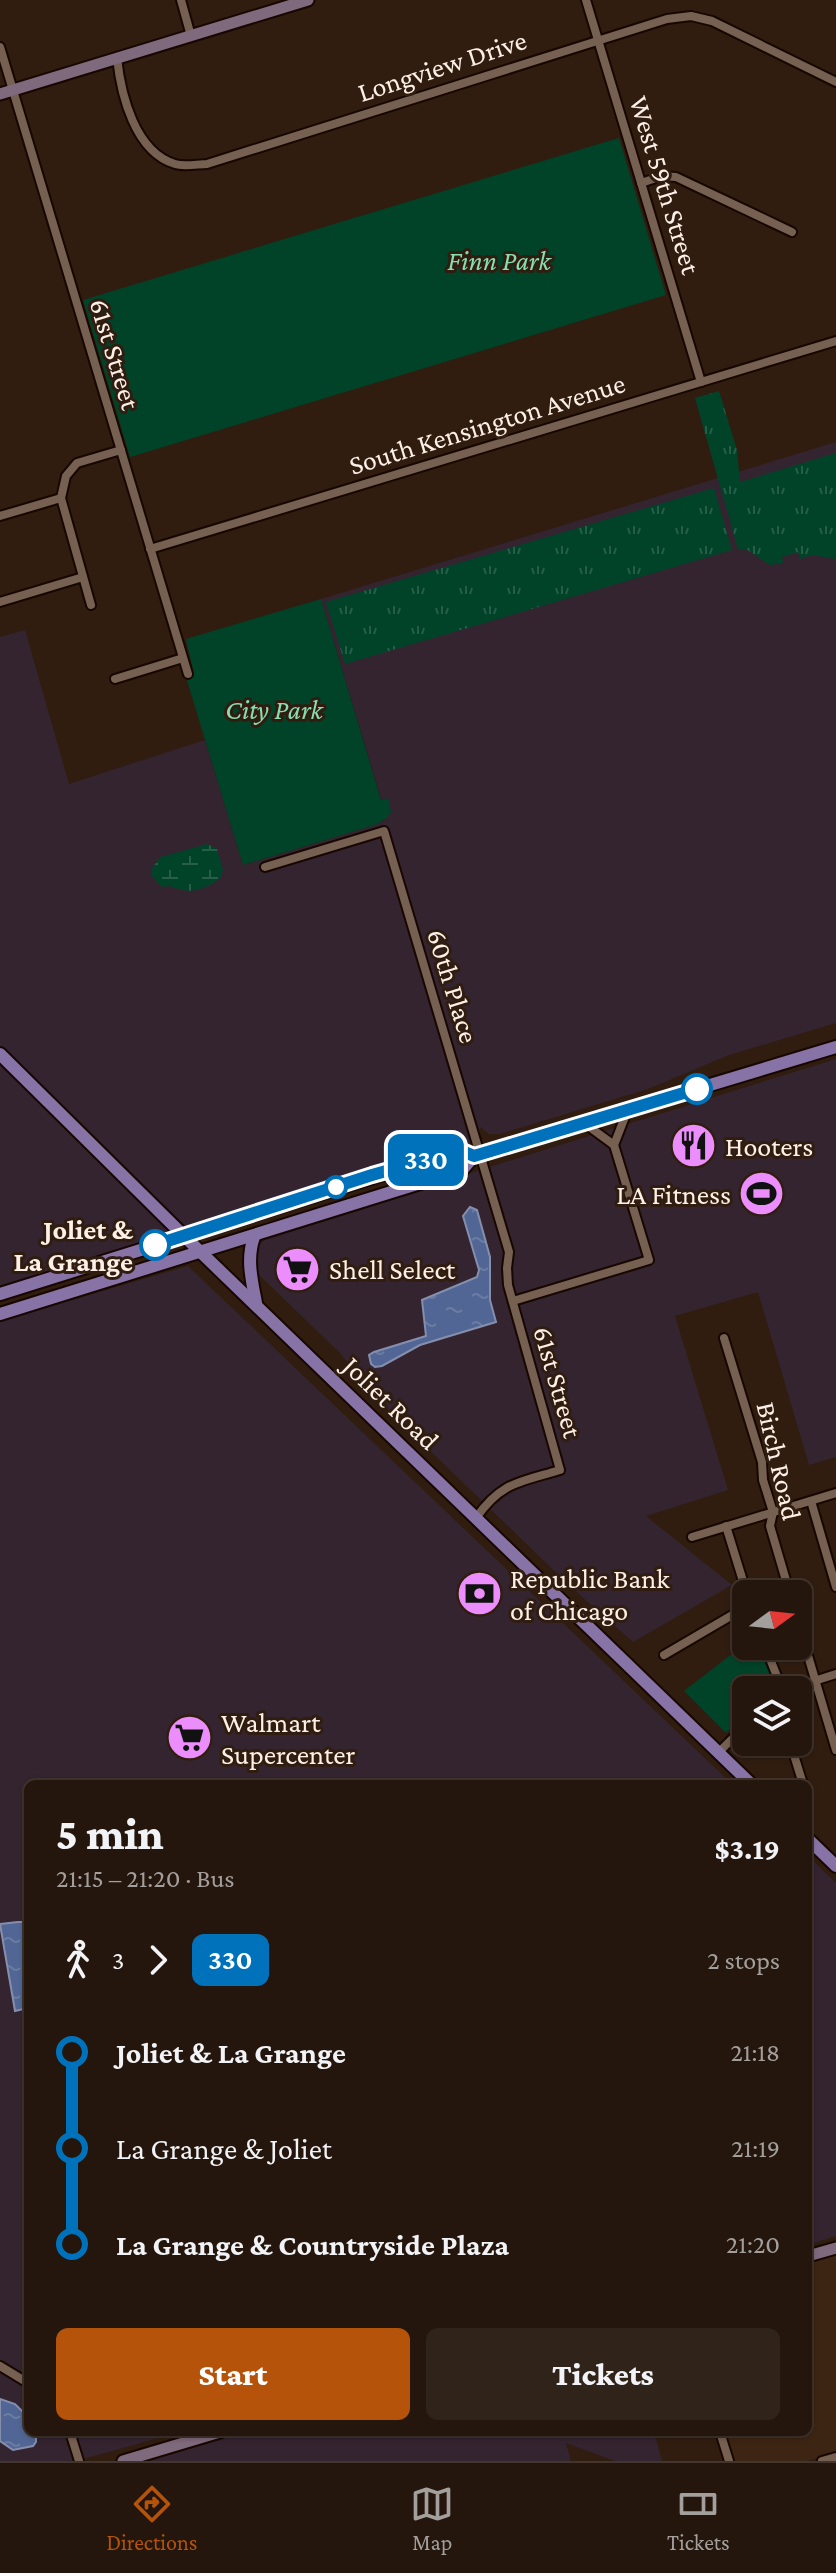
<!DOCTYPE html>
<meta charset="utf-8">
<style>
:root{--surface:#24160c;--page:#30231a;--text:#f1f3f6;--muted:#a39f9d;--line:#41352d;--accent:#b45309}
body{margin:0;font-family:"Crimson Pro",serif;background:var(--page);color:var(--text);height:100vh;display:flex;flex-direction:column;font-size:30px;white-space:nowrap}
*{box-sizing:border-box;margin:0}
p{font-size:26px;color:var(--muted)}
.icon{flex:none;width:44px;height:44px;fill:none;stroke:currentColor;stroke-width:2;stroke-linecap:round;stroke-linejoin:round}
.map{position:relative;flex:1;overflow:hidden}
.panel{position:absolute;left:24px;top:1780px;width:788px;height:656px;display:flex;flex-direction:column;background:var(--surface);border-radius:12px;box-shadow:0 2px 6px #0004,0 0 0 2px var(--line)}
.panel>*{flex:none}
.badge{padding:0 16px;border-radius:12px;font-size:28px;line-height:52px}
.needle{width:52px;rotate:75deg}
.fabs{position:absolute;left:732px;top:1580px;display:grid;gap:16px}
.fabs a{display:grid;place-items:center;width:80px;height:80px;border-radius:12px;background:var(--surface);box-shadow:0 2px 6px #0004,0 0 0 2px var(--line);font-size:40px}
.map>.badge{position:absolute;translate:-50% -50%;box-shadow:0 0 0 4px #fff}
.legs{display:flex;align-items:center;gap:12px;height:88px;padding:0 32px;font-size:26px}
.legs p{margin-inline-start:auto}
.overview{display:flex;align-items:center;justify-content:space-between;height:136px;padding:0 32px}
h1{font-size:44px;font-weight:800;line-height:60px}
.button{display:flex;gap:16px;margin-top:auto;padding:16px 32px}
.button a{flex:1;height:92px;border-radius:12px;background:var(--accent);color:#fff;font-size:32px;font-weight:800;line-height:92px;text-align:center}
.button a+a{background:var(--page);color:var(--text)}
ul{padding:0 32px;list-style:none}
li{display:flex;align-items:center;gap:28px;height:96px;font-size:30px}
li i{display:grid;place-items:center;width:12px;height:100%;margin:0 10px;background:currentColor}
li i::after{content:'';width:20px;height:20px;margin:-10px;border:6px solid;border-radius:50%;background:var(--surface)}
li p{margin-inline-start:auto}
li:first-child i{background:linear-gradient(#0000 50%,currentColor 0)}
li:last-child i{background:linear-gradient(currentColor 50%,#0000 0)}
.menu{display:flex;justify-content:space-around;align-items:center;height:112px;border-top:2px solid var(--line);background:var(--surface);font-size:22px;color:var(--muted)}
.menu a{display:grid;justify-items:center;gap:4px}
.menu .current{color:var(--accent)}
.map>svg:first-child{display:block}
.commercial{fill:#33242f}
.built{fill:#3d2513}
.grass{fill:url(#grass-tufts)}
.wetland{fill:url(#wetland-marsh)}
.park{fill:#004329}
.water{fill:url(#water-ripples);stroke:#858fad;stroke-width:2}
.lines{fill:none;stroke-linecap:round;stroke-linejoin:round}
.street-casing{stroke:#170700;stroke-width:12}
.secondary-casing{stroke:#170700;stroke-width:15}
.primary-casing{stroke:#170700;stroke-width:16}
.street{stroke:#766051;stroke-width:8}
.secondary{stroke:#7f697c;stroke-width:11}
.primary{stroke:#8873a7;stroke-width:12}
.line-1-casing{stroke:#fff;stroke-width:18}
.line-1{stroke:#0072bc;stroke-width:12}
.stop-1-dot{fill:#fff;stroke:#0072bc;stroke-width:4}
.labels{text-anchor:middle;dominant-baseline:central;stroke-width:6;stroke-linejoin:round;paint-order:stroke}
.street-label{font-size:28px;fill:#fdf0e7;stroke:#301d10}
.park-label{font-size:28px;font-style:italic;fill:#87deb1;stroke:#301d10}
.poi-label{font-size:28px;fill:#fdf0e7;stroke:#301d10;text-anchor:start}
.stop-label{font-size:28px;font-weight:bold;fill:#fdf0e7;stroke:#301d10;text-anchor:end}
</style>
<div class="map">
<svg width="836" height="2461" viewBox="0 0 836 2461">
<defs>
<pattern id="grass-tufts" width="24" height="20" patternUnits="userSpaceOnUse" patternTransform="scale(2)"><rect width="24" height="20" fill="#004329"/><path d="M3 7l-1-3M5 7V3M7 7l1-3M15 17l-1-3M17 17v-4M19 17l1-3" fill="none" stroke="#265e48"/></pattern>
<pattern id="wetland-marsh" width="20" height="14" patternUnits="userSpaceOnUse" patternTransform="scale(2)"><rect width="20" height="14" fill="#004329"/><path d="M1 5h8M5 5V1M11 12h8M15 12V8" fill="none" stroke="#265e48"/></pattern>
<pattern id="water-ripples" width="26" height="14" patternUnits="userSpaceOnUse" patternTransform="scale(2)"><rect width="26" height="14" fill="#516694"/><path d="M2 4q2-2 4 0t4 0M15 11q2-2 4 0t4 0" fill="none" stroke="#6b7ca3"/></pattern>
</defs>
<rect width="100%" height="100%" fill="#301d10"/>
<g class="commercial">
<path d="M836 442V1023L729 1055 648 1089 500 1134H489L480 1127 478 1153 191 1238 0 1050V637L25 630 69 784 205 740 243 865 375 825 387 818 321 599Z"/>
<path d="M836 1059V1457L809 1465 758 1292 675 1316 728 1490 646 1516 732 1585 633 1642 572 1588 391 1413 338 1351 257 1273 253 1257 257 1245 270 1237 319 1220Z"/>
<path d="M0 1065 172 1235 0 1287Z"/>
<path d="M188 1266 732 1784H28V2432H180L76 2461H0V1321Z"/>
<path d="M808 1856 836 1883V2236L808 2245Z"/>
<path d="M246 2432H654L662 2461H615L566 2443 571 2461H149Z"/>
</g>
<path class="built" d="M836 2250V2451L808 2461H731L722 2432H808V2258Z"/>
<g class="grass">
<path d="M719 391 737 450 740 482 836 453V559L812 555 800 559 798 552 782 557 783 563 770 565 746 549H738L695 398Z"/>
<path d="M714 488 732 550 345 664 326 602Z"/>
</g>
<path class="wetland" d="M207 844 217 849 223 870 221 877C212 886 195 893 182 890 174 888 171 885 162 887L152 876 151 869 161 857Z"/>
<g class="park">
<path d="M619 138 666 295 130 457 83 300Z"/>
<path d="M321 599 381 800 388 798 391 812 387 818 375 825 243 865 186 677 194 674 186 639Z"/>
<path d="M746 1643V1646H764L772 1670 767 1690H746V1714L726 1733 684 1691Z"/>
</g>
<g class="water">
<path d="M470 1207 477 1210 490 1257V1300L496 1322 420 1345 382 1366 375 1367 371 1364 369 1355 374 1352 426 1336 422 1300 477 1277 479 1270 463 1216Z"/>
<path d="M18 1922H28V2008L15 2011 0 1924Z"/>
<path d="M0 2399 15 2404 28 2417V2432H36V2442L33 2446 13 2450 0 2441Z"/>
</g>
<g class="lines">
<defs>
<g id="street">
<path d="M181 0 191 36"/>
<path d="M586 0 701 382"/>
<path d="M0 47 188 674"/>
<path d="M117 58C121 95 135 152 175 164 184 167 198 164 207 164L667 19 691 16 712 21 836 82"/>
<path d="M641 183 662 176 676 177 792 232"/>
<path d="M0 516 61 498"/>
<path d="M150 549 836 341"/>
<path d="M0 602 83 577"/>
<path d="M91 605 61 498 66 476 77 463 121 450"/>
<path d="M115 679 183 658"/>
<path d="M265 867 384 831 509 1252 507 1268 508 1285 560 1470C520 1482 501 1482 476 1518"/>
<path d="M614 1145 628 1109"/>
<path d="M513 1301 649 1260 614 1145 584 1123"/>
<path d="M724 1338 762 1462 763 1480 773 1512 770 1526 790 1594"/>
<path d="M811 1501 836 1587"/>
<path d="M726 1526 747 1594"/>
<path d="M692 1537 836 1493"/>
<path d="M798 1622 836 1750"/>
<path d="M765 1646 778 1679 777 1690"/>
<path d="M664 1655 746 1607"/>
<path d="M786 1690 836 1674"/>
<path d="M790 1742 803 1784"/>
<path d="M719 1752 746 1725"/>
<path d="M0 2366 28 2383"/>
<path d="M70 2432 79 2461"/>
<path d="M720 2432 729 2461"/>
<path d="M822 2461 836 2457"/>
</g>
<g id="secondary">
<path d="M0 94 308 0"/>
<path d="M808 2256 836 2248"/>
<path d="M123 2461 220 2432"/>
</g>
<g id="primary">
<path d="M0 1054 184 1236 751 1784"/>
<path d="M254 1237C246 1259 252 1281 256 1303"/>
<path d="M0 1294 460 1150 474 1156"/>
<path d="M0 1314 462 1170 474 1156 481 1154 836 1047"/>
<path d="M808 1839 836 1866"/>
</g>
</defs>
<use href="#street" class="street-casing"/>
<use href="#secondary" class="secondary-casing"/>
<use href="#primary" class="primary-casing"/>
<use href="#street" class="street"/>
<use href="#secondary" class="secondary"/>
<use href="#primary" class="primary"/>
</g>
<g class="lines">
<defs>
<path id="line-1" d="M155 1245 372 1175 460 1150 474 1156 697 1089"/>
</defs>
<use href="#line-1" class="line-1-casing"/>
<use href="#line-1" class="line-1"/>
</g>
<defs>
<symbol id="restaurant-disc" viewBox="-11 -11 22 22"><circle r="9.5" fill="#eb8dfb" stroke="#301d10"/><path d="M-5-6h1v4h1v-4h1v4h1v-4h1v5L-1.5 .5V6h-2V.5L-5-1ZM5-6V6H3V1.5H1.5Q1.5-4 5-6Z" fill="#111"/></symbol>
<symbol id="stadium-disc" viewBox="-11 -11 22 22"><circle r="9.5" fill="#eb8dfb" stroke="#301d10"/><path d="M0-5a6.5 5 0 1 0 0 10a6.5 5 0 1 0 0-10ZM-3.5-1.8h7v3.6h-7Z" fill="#111"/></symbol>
<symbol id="supermarket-disc" viewBox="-11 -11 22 22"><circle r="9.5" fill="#eb8dfb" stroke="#301d10"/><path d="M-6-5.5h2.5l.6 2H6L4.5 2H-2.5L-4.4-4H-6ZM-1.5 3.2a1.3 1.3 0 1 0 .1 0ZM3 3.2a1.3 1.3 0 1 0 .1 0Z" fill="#111"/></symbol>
<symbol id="bank-disc" viewBox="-11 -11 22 22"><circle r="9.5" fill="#eb8dfb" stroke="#301d10"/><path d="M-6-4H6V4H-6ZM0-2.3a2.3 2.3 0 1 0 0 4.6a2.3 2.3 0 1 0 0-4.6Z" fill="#111"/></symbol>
</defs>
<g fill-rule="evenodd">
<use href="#restaurant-disc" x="668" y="1120" width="51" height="51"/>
<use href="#stadium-disc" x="736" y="1168" width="51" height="51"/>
<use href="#supermarket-disc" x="272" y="1244" width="51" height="51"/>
<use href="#bank-disc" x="454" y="1568" width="51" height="51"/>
<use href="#supermarket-disc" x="164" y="1712" width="51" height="51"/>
</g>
<g class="stop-1-dot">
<circle cx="697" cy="1089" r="14"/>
<circle cx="336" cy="1187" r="10"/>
<circle cx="155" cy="1245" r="14"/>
</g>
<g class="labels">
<g class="street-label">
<text transform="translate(442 66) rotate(-18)">Longview Drive</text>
<text transform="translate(665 185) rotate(73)">West 59th Street</text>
<text transform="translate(115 354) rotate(73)">61st Street</text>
<text transform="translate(487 424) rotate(-17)">South Kensington Avenue</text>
<text transform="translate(453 986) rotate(73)">60th Place</text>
<text transform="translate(558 1382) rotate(74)">61st Street</text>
<text transform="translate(391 1403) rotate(44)">Joliet Road</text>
<text transform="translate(779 1461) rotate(77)">Birch Road</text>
</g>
<g class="park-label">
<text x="499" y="260">Finn Park</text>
<text x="274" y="709">City Park</text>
</g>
<g class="poi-label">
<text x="725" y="1146">Hooters</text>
<text x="731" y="1194" text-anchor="end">LA Fitness</text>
<text x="329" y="1269">Shell Select</text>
<text x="510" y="1578">Republic Bank<tspan x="510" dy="32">of Chicago</tspan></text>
<text x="221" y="1722">Walmart<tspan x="221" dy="32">Supercenter</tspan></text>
</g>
<g class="stop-label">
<text x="133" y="1229">Joliet &amp;<tspan x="133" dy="32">La Grange</tspan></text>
</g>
</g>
</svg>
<div class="fabs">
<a><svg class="needle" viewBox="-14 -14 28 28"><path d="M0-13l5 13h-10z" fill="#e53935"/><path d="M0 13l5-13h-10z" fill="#a39f9d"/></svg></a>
<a><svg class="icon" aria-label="layers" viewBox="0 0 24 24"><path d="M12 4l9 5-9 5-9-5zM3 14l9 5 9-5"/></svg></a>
</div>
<b class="badge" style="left:426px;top:1160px;background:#0072bc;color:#fff">330</b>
<section class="panel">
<div class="overview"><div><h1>5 min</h1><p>21:15 – 21:20 · Bus</p></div><b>$3.19</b></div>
<div class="legs"><svg class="icon" aria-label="walk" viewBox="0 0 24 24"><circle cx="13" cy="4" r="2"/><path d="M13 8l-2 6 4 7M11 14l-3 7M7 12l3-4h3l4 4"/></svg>3<svg class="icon" aria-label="forward" viewBox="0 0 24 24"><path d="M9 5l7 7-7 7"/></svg><b class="badge" style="background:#0072bc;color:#fff">330</b><p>2 stops</p></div>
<ul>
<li><i style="color:#0072bc"></i><b>Joliet &amp; La Grange</b><p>21:18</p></li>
<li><i style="color:#0072bc"></i><span>La Grange &amp; Joliet</span><p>21:19</p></li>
<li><i style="color:#0072bc"></i><b>La Grange &amp; Countryside Plaza</b><p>21:20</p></li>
</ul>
<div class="button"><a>Start</a><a>Tickets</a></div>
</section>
</div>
<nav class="menu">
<a class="current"><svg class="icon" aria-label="directions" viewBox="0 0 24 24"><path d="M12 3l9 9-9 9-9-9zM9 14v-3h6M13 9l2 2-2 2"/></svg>Directions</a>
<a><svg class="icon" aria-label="map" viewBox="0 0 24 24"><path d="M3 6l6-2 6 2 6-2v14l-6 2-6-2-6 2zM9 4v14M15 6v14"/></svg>Map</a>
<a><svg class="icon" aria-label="tickets" viewBox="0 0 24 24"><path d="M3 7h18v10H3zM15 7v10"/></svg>Tickets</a>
</nav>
